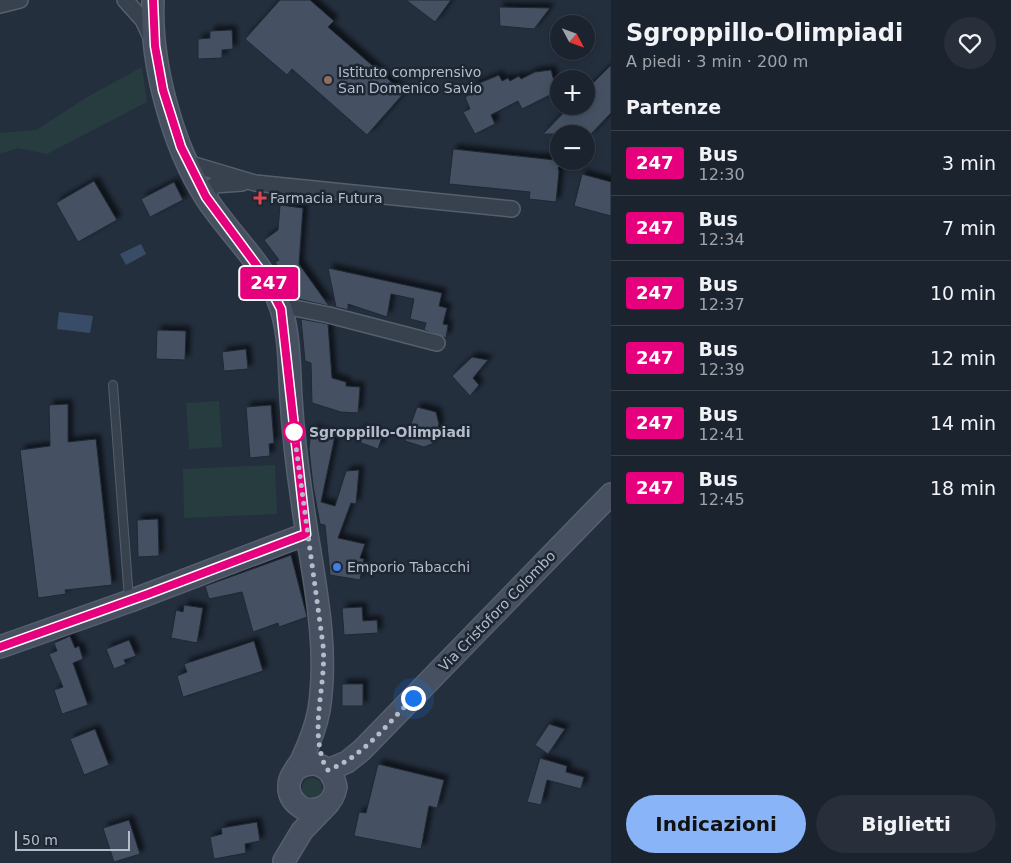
<!DOCTYPE html>
<html lang="it">
<meta charset="utf-8">
<style>
:root{--surface:#1b232e;--page:#282f3a;--text:#f1f3f6;--muted:#a0a4aa;--line:#39404a;--accent:#8ab4f8}
body{margin:0;font-family:"DejaVu Sans",sans-serif;background:var(--page);color:var(--text);height:100vh;display:flex;flex-direction:column;font-size:19px;white-space:nowrap}
*{box-sizing:border-box;margin:0}
p{font-size:16px;color:var(--muted)}
.icon{flex:none;width:28px;height:28px;fill:none;stroke:currentColor;stroke-width:2;stroke-linecap:round;stroke-linejoin:round}
.map{position:relative;flex:1;overflow:hidden}
.side{display:flex;flex-direction:column;background:var(--surface);width:400px}
.side>*{flex:none}
.badge{padding:0 10px;border-radius:4px;font-size:18px;line-height:32px}
.needle{width:32px;rotate:131deg}
.buttons{position:absolute;left:550px;top:15px;display:grid;gap:10px}
.buttons a{display:grid;place-items:center;width:45px;height:45px;border-radius:50%;background:var(--surface);box-shadow:0 2px 8px #0003,0 0 0 1px var(--line);font-size:25px}
.scale{position:absolute;left:15px;bottom:12px;width:115px;box-sizing:border-box;padding-left:5px;border:2px solid #b4bcc9;border-top:0;font-size:14px;line-height:18px;white-space:nowrap;color:#b4bcc9;-webkit-text-stroke:4px #1d2633;paint-order:stroke}
.you{position:absolute;width:25px;height:25px;margin:-12px;border:4px solid #fff;border-radius:50%;background:#1a73e8;box-shadow:0 0 0 8px #1a73e833}
.map>.badge{position:absolute;translate:-50% -50%;box-shadow:0 0 0 2px #fff}
h2{padding:0 15px;font-size:19px;line-height:45px}
.round{display:grid;place-items:center;flex:none;width:52px;height:52px;border-radius:26px;background:var(--page)}
.overview{display:flex;align-items:center;justify-content:space-between;height:85px;padding:0 15px}
h1{font-size:24px;font-weight:700;line-height:38px}
.button{display:flex;gap:10px;margin-top:auto;padding:10px 15px}
.button a{flex:1;height:58px;border-radius:30px;background:var(--accent);color:#111;font-size:20px;font-weight:700;line-height:58px;text-align:center}
.button a+a{background:var(--page);color:var(--text)}
ul{padding:0;list-style:none}
li{display:flex;align-items:center;gap:15px;height:65px;padding:0 15px;border-top:1px solid var(--line)}
li div{flex:1}
li b{display:block;font-size:19px}
li em{font-style:normal}
li .badge{min-width:55px;font-weight:700;text-align:center}
main{display:flex;flex:1;min-height:0}
.map>svg:first-child{display:block}
.green{fill:#263c3f}
.water{fill:#394c67}
.building{fill:#455162;stroke:#1f2835;filter:url(#shadow)}
.lines{fill:none;stroke-linecap:round;stroke-linejoin:round}
.lane-casing{stroke:#565f6c;stroke-width:10}
.street-casing{stroke:#565f6c;stroke-width:18}
.secondary-casing{stroke:#565f6c;stroke-width:24}
.lane{stroke:#38414e;stroke-width:8}
.street{stroke:#38414e;stroke-width:15}
.secondary{stroke:#465061;stroke-width:21}
.line-casing{stroke:#fff;stroke-width:11}
.line{stroke:#e6007e;stroke-width:8}
.walk{stroke:#b4bcc9;stroke-width:5;stroke-dasharray:0 9}
.education-dot{fill:#8d6e63;stroke:#1d2633;stroke-width:2}
.health-dot{fill:#e0444e;stroke:#1d2633;stroke-width:2}
.stop-dot{fill:#fff;stroke:#e6007e;stroke-width:2.5}
.shop-dot{fill:#3f7fe0;stroke:#1d2633;stroke-width:2}
.labels{text-anchor:middle;dominant-baseline:central;stroke-width:5;stroke-linejoin:round;paint-order:stroke}
.poi-label{font-size:14px;fill:#b4bcc9;stroke:#1d2633;text-anchor:start}
.stop-label{font-size:14px;font-weight:bold;fill:#b4bcc9;stroke:#1d2633;text-anchor:start}
.street-label{font-size:14px;fill:#b4bcc9;stroke:#1d2633}
</style>
<main>
<div class="map">
<svg width="611" height="863" viewBox="0 0 611 863">
<defs>
<filter id="shadow"><feDropShadow dx="4.5" dy="-4.5" stdDeviation="2.5" flood-color="#0009"/></filter>
</defs>
<rect width="100%" height="100%" fill="#242f3e"/>
<g class="green">
<path d="M142 67 147 102 47 154 18 148 0 154V133L36 130 89 96Z"/>
<path d="M219 401 222 447 189 449 186 403Z"/>
<path d="M275 465 277 514 184 518 183 469Z"/>
<circle cx="312" cy="788" r="10"/>
</g>
<g class="water">
<path d="M141 244 146 254 126 265 120 254Z"/>
<path d="M59 312 93 316 90 333 57 329Z"/>
</g>
<g class="building">
<path d="M280 0H310L334 21 328 27 404 93 367 135 292 69 287 75 245 39Z"/>
<path d="M406 0H451L435 22Z"/>
<path d="M499 7 550 8 534 29 500 26Z"/>
<path d="M232 30 233 49 222 50V58L198 59V39L210 38V31Z"/>
<path d="M611 65V113L591 134H543L570 106H586V90Z"/>
<path d="M551 70 556 88 554 93 522 109 518 101 491 115 495 124 475 134 463 112 470 109 465 97 475 92 472 86 499 75 502 81 508 78 510 81 519 76 521 79 535 72Z"/>
<path d="M453 149 564 161 558 168 559 171 556 202 529 199 530 192 449 184Z"/>
<path d="M582 174 611 182V216L574 206Z"/>
<path d="M94 181 117 220 78 242 56 203Z"/>
<path d="M174 182 183 200 150 217 141 199Z"/>
<path d="M280 205 303 208 299 264 329 306 298 299 275 262 279 260 264 240 278 230Z"/>
<path d="M328 268 442 293 439 306 447 308 443 324 448 325 446 338 424 330 426 323 410 319 414 299 391 294 387 317 348 304V310L336 307Z"/>
<path d="M301 319 328 324 332 378 346 382V386L360 387 358 413 341 412 312 403 311 363 305 361Z"/>
<path d="M157 330 186 331 185 360 156 359Z"/>
<path d="M246 349 248 369 224 371 222 352Z"/>
<path d="M472 357 488 360 473 378 479 385 470 396 452 376Z"/>
<path d="M68 404V442L96 439 112 585 65 590 66 594 38 598 20 450 50 446 49 405Z"/>
<path d="M271 405 274 443 269 444 270 456 250 458 246 407Z"/>
<path d="M417 407 436 412 439 424 432 444 424 447 405 441Z"/>
<path d="M311 429 335 436 321 502 335 506 346 471 359 470 356 504 351 503 338 538 365 544 360 558 364 559 360 580 330 575 325 525 320 524 313 486 309 449Z"/>
<path d="M360 430 382 437 378 449 356 441Z"/>
<path d="M158 519 159 556 138 557 137 520Z"/>
<path d="M291 555 307 617 279 627 278 623 253 632 242 592 209 599 205 586Z"/>
<path d="M184 605 203 608 197 643 171 638 176 610 183 612Z"/>
<path d="M362 607 363 621 377 620 378 633 344 635 342 608Z"/>
<path d="M70 636 75 648 79 646 83 659 73 663 88 705 62 714 54 690 63 687 49 654 57 651 54 643Z"/>
<path d="M129 640 136 656 124 660 126 664 114 669 106 649Z"/>
<path d="M254 641 263 671 183 697 177 676 187 672 184 664Z"/>
<rect x="342" y="684" width="21" height="22"/>
<path d="M549 724 565 729 548 754 535 745Z"/>
<path d="M95 729 109 765 84 775 70 739Z"/>
<path d="M540 758 567 766 566 772 584 777 581 789 547 780 541 805 527 802Z"/>
<path d="M378 764 444 780 437 808 429 806 421 849 354 836 359 812 366 813Z"/>
<path d="M129 820 140 854 114 862 103 828Z"/>
<path d="M257 822 260 841 245 844 246 853 214 859 210 837 222 834 221 828Z"/>
</g>
<g class="lines">
<defs>
<path id="lane" d="M113 385 129 599"/>
<g id="street">
<path d="M125 0 143 20 151 37"/>
<path d="M0 5 20 0"/>
<path d="M188 163 255 183 512 209"/>
<path d="M206 197 214 185 242 183"/>
<path d="M280 305 329 315 437 343"/>
</g>
<g id="secondary">
<path d="M153 0C150 62 172 145 206 198 228 232 262 262 278 300 290 329 289 366 291 398 293 432 297 466 302 500 311 570 330 639 319 710 316 726 309 744 302 759 298 767 289 776 289 785 288 797 295 804 304 809 321 812 333 804 336 787 332 766 314 758 297 769"/>
<path d="M0 647 130 601 306 534"/>
<path d="M328 770 347 762 362 750 611 494"/>
<path d="M284 861 302 831 328 804"/>
</g>
</defs>
<use href="#lane" class="lane-casing"/>
<use href="#street" class="street-casing"/>
<use href="#secondary" class="secondary-casing"/>
<use href="#lane" class="lane"/>
<use href="#street" class="street"/>
<use href="#secondary" class="secondary"/>
</g>
<g class="lines">
<defs>
<path id="line" d="M0 647 148 594 306 534 281 309 263 274 206 197 181 147 163 90 155 46 153 0"/>
</defs>
<use href="#line" class="line-casing"/>
<use href="#line" class="line"/>
<path class="walk" d="M294 432 323 645C327 686 308 729 326 768L328 770C363 757 387 724 413 698"/>
</g>
<circle class="education-dot" cx="328" cy="80" r="5"/>
<path class="health-dot" d="M257.5 190.5h5v5h5v5h-5v5h-5v-5h-5v-5h5z"/>
<circle class="stop-dot" cx="294" cy="432" r="10"/>
<circle class="shop-dot" cx="337" cy="567" r="5"/>
<g class="labels">
<g class="poi-label">
<text x="338" y="72">Istituto comprensivo<tspan x="338" dy="16">San Domenico Savio</tspan></text>
<text x="270" y="198">Farmacia Futura</text>
<text x="347" y="567">Emporio Tabacchi</text>
</g>
<g class="stop-label">
<text x="309" y="432">Sgroppillo-Olimpiadi</text>
</g>
<g class="street-label">
<text transform="translate(497 611) rotate(-46)">Via Cristoforo Colombo</text>
</g>
</g>
</svg>
<div class="buttons">
<a><svg class="needle" viewBox="-14 -14 28 28"><path d="M0-13l5 13h-10z" fill="#e53935"/><path d="M0 13l5-13h-10z" fill="#a0a4aa"/></svg></a>
<a>+</a>
<a>−</a>
</div>
<div class="scale">50 m</div>
<div class="you" style="left:413px;top:698px"></div>
<b class="badge" style="left:269px;top:283px;background:#e6007e;color:#fff">247</b>
</div>
<section class="side">
<div class="overview"><div><h1>Sgroppillo-Olimpiadi</h1><p>A piedi · 3 min · 200 m</p></div><a class="round"><svg class="icon" aria-label="heart" viewBox="0 0 24 24"><path d="M12 20l-8-8c-3-5 5-10 8-4 3-6 11-1 8 4z"/></svg></a></div>
<h2>Partenze</h2>
<ul>
<li><span class="badge" style="background:#e6007e;color:#fff">247</span><div><b>Bus</b><p>12:30</p></div><em>3 min</em></li>
<li><span class="badge" style="background:#e6007e;color:#fff">247</span><div><b>Bus</b><p>12:34</p></div><em>7 min</em></li>
<li><span class="badge" style="background:#e6007e;color:#fff">247</span><div><b>Bus</b><p>12:37</p></div><em>10 min</em></li>
<li><span class="badge" style="background:#e6007e;color:#fff">247</span><div><b>Bus</b><p>12:39</p></div><em>12 min</em></li>
<li><span class="badge" style="background:#e6007e;color:#fff">247</span><div><b>Bus</b><p>12:41</p></div><em>14 min</em></li>
<li><span class="badge" style="background:#e6007e;color:#fff">247</span><div><b>Bus</b><p>12:45</p></div><em>18 min</em></li>
</ul>
<div class="button"><a>Indicazioni</a><a>Biglietti</a></div>
</section>
</main>
